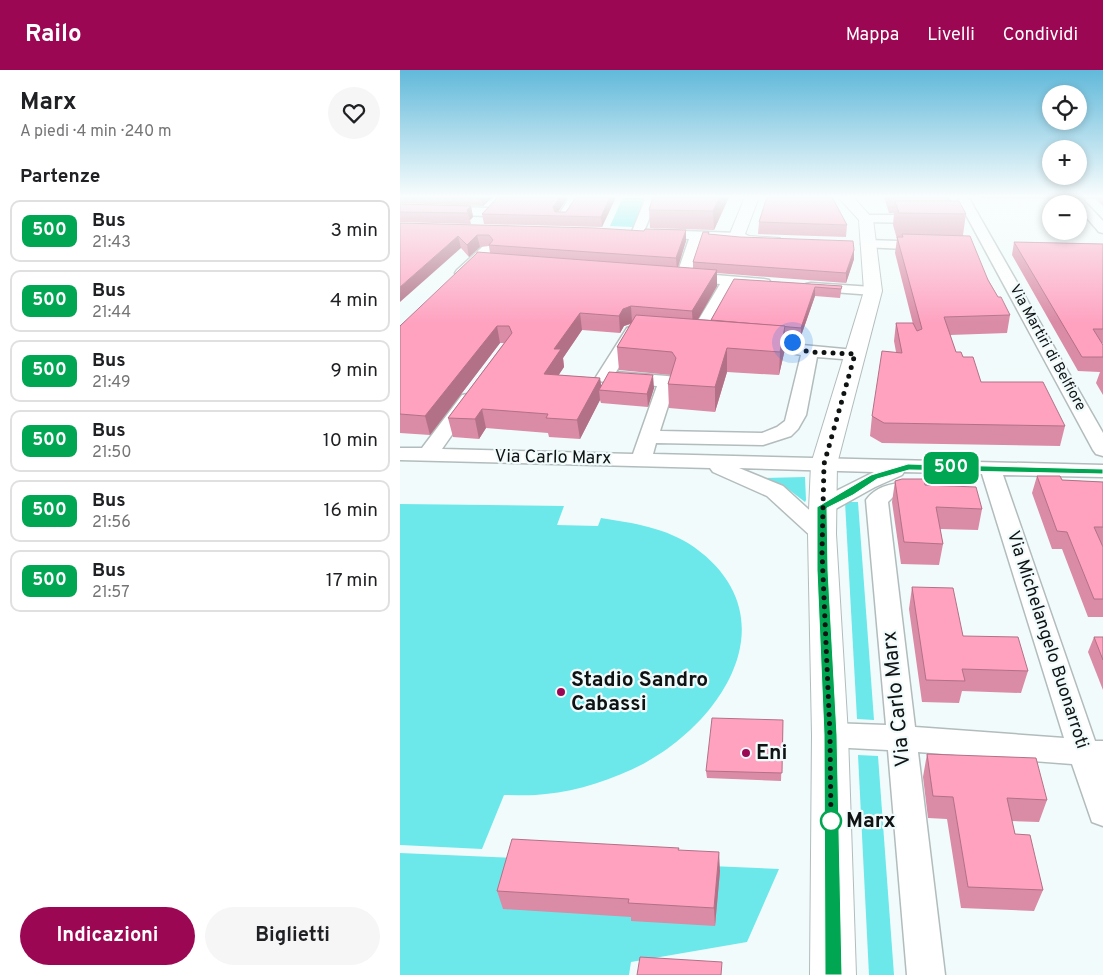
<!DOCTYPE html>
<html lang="it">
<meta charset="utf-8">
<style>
:root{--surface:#fff;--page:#f6f6f6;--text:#202124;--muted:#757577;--line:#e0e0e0;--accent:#9c0754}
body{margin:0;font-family:Overpass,sans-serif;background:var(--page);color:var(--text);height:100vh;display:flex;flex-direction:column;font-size:19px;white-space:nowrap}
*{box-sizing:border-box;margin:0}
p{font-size:16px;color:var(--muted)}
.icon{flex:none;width:28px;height:28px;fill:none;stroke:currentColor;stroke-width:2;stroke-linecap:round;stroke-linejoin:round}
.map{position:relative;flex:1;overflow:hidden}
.sheet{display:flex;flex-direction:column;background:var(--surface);width:400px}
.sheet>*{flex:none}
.badge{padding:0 10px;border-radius:8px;font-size:18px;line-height:32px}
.buttons{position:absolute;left:642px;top:15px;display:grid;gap:10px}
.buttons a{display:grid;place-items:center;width:45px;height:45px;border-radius:50%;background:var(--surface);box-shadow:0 2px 8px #0003;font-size:25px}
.you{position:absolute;width:25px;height:25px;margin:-12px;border:4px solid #fff;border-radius:50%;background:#1a73e8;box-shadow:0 0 0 8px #1a73e833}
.map>.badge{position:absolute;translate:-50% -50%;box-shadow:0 0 0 2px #fff}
h2{padding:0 20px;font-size:19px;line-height:45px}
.round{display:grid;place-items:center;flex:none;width:52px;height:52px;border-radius:26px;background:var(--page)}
.overview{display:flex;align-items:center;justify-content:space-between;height:85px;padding:0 20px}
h1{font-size:24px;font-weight:700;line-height:38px}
.cta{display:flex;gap:10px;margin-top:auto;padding:10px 20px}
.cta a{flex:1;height:58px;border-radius:30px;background:var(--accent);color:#fff;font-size:20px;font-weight:700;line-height:58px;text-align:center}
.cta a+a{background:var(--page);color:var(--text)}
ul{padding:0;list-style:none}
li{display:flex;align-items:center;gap:15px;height:62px;margin:0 10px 8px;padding:0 10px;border:2px solid var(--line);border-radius:10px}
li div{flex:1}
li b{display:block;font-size:19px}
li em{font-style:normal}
li .badge{min-width:55px;font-weight:700;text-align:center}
header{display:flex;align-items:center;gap:30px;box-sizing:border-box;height:70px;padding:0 25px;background:var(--accent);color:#fff}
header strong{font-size:24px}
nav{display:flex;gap:28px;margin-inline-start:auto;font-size:18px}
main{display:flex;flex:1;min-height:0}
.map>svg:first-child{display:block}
.green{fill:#6ce8eb}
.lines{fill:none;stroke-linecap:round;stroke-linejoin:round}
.minor-casing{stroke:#b3bcbc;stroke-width:3}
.major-casing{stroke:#b3bcbc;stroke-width:2}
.minor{fill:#fff;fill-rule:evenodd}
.major{fill:#fff;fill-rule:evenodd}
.wall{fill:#da8ba5}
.shaded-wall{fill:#b27186}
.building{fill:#fea2c0;stroke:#b27186}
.line{fill:#00a651;stroke:#fff}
.walk{stroke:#101313;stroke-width:5;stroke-dasharray:0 9}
.poi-dot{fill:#9c0754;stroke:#f1fbfb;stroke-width:2}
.stop-dot{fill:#fff;stroke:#00a651;stroke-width:2.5}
.labels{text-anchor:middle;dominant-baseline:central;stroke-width:4.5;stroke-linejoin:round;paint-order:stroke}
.far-street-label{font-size:15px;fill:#101313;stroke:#f1fbfb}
.street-label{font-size:18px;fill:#101313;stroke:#f1fbfb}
.near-poi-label{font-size:21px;font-weight:bold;fill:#101313;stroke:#f1fbfb;text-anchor:start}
.near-street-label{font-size:21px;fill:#101313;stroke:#f1fbfb}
.near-stop-label{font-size:21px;font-weight:bold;fill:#101313;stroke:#f1fbfb;text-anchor:start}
</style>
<header>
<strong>Railo</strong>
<nav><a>Mappa</a><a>Livelli</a><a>Condividi</a></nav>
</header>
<main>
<section class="sheet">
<div class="overview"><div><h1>Marx</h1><p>A piedi · 4 min · 240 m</p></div><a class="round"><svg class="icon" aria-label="heart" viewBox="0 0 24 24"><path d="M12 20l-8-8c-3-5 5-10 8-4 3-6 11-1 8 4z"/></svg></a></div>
<h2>Partenze</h2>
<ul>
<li><span class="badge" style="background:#00a651;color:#fff">500</span><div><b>Bus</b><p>21:43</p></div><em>3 min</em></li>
<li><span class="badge" style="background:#00a651;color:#fff">500</span><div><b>Bus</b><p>21:44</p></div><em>4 min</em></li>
<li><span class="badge" style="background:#00a651;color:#fff">500</span><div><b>Bus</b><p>21:49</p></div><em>9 min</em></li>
<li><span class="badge" style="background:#00a651;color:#fff">500</span><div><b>Bus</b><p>21:50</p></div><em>10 min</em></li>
<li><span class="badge" style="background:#00a651;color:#fff">500</span><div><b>Bus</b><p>21:56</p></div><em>16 min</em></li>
<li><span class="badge" style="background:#00a651;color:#fff">500</span><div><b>Bus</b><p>21:57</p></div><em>17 min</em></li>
</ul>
<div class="cta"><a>Indicazioni</a><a>Biglietti</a></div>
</section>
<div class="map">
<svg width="703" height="905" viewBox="0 0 703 905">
<rect width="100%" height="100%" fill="#f1fbfb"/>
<g class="green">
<path d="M223 127H246L233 157 210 156Z"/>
<path d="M405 407 406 430 405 432 388 419 364 408Z"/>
<path d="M445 432H458L474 650 457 649Z"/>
<path d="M0 434 164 436 157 455 198 456 201 448C233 453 267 458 294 477 390 546 325 650 243 694 214 709 178 721 146 724 132 726 118 725 104 725L82 779 0 775Z"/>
<path d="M458 685 478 686 494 905H469Z"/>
<path d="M0 783 379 799 347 872 231 892 229 905H0Z"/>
</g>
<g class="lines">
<defs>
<g id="minor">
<path d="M170 127H182L166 152H158L156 149Z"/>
<path d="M246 127H258L243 164 241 167H233L231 164Z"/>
<path d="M565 127 570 130 703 363V386L696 384 693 380 558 130Z"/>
<path d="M679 129 683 130 703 151V163L699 162 679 139V134L673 132Z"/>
<path d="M0 135 87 138 93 142 87 146 0 143Z"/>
<path d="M466 145H524L530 149 524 153 462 152 460 149Z"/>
<path d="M107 157 113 161 111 164 67 206H57L55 203 57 200 103 158Z"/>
<path d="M255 160 338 163 339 166 333 170 302 169 291 203 364 209 369 210 371 213 369 216 333 215 307 262H295L293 259 320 214 278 210 276 207 289 169 251 167 249 164 251 161Z"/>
<path d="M468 170 527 172 534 176 527 180 463 177 461 174Z"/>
<path d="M411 213 473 217 478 218 480 221 478 224 473 225 406 220 404 217 406 214Z"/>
<path d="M233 256 239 258 241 261 216 302 267 306 273 307 276 311 260 361 362 363 377 357 385 351 401 285 391 283 387 276 349 272 347 269 349 266 355 264 392 267 398 269 402 275 455 280 461 281 463 285 461 289 455 290 417 287 406 345 398 359 391 366 363 375 256 373 253 384 703 395V407L603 405 695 671H703V756L692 752 672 694 518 682 545 905H507L488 680 430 677 419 674 415 665 419 656 430 653 486 655 466 430C480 410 509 411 531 416L534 421 531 426 493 427 488 432 515 657 664 668 582 404 504 402 502 405 475 417 430 442 422 444 414 442 411 437 414 432 474 402 339 398 383 416 430 459 433 464 430 469 422 471 414 469 367 426 313 402 310 398 0 390V378H22L62 325 68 324 74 325 77 329 42 379 233 384 257 316 205 312 199 311 196 307 227 258Z"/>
</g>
<g id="major">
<path d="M345 127H359L345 164 349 166 380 168 382 171 380 174C365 178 339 179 329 166Z"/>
<path d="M438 127H453L473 149 482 221 437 394 436 464 448 665 456 905H410L412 665 408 464 411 394 464 221 459 150Z"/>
</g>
</defs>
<use href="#minor" class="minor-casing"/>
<use href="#major" class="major-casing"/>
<use href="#minor" class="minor"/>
<use href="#major" class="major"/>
</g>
<g class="wall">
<path d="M0 127H93L83 136 0 133Z"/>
<path d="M98 127H168L158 142H166L177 127H216L202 157 84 154 82 144Z"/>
<path d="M329 127 314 160 250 158 249 140Z"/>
<path d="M483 127H548L551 131 566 144 563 165 598 227 610 245 607 263 550 265 556 282 563 287 581 312 665 356 660 376 482 373 470 366 472 346 496 282 494 271 496 253 513 254 495 183 497 169 493 155 494 143H489L484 127Z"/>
<path d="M577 127H703V136L696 129 578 128Z"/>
<path d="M0 134 71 136 73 147 70 150 71 154 0 152Z"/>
<path d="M359 152 447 155 446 167 358 164Z"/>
<path d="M0 153 286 171 278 197 293 198V192L309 162V164L454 180V189L446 213 317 203V216L298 249 311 250 334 209 442 216 440 228 415 226 401 266 385 265V279L379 305 327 302 315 342 269 338 268 314 271 305 219 300 217 277 231 254 224 256 220 263 182 260 163 288 164 297 158 305 200 308 201 317 254 318 248 337 201 333 200 330 180 369 149 367 148 363 86 358 79 369 53 367 48 348 104 273H100L30 365 0 363V256L90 183 89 176 80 177 69 187 61 178Z"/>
<path d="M614 172 703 174V273H702L703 275V325L696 313 700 302 678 301 612 185Z"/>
<path d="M637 406 662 410 703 412V475H702L703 477V547H688L662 479H652L632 423Z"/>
<path d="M495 411 525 415 582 439 578 460 540 459 543 474 539 495 501 494 492 432Z"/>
<path d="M512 517 563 566 628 601 621 623 562 621 559 633 522 632 509 539Z"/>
<path d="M694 567H703V620L688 582Z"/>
<path d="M383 650 381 711 307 708 306 701Z"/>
<path d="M527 684 647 730 639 752 612 751 615 764 643 820 634 841 561 838 547 749 528 748 523 707Z"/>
<path d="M279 780 320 801 315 856 231 851V847L103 839 97 821Z"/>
</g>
<g class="shaded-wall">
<path d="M81 127H93L83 136Z"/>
<path d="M160 127H168L156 145 153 137Z"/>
<path d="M210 127H216L202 157 201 147Z"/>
<path d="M320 127H329L314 160 313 141Z"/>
<path d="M71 136 73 147 70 150 67 140Z"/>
<path d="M286 160V171L277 200 276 188Z"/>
<path d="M77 165 80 177 69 187 67 175Z"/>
<path d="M58 166 61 178 0 232V217Z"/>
<path d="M454 180V189L446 213V203Z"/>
<path d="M317 200V216L293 258 292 241Z"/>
<path d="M415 217V226L401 266V258Z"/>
<path d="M231 236 232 253 224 256 220 263 219 246 223 239Z"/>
<path d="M180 243 182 260 163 288 164 297 147 323 144 304 154 279Z"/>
<path d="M97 256 100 273 30 365 25 346Z"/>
<path d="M385 256V279L379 305 380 282Z"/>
<path d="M327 278V302L315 342V317Z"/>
<path d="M253 305 254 318 248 337 247 324Z"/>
<path d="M200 308 202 321 199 320 200 330 180 369 177 350Z"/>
<path d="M82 339 86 358 79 369 75 349Z"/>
<path d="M319 782 320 801 315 856 314 838Z"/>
</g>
<g class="building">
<path d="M98 127H160L153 137 155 142H166L176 127H210L201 147 82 144Z"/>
<path d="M253 127H320L313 141 249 140Z"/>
<path d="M367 127H432L447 155 359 152Z"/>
<path d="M489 127H548L551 131H490Z"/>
<path d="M495 131H559L566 144 499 143Z"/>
<path d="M0 134 71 136 67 140 68 143 0 142Z"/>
<path d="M0 153 195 158 244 161 245 159 286 160 276 188 89 175 93 170 89 165H77L67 175 58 166 0 217Z"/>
<path d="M303 162H309L308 164 340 167 453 171 454 180 446 203 293 192Z"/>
<path d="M502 164 570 166 588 210 598 227H601L610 245 544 247 556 282H561L563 287H573L581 312H643L665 356 484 353 472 346 482 281 502 283 496 253H513L517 261 522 259 497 167H503Z"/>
<path d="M614 172 703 174V259H693L703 275V287H682Z"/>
<path d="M77 182 317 200 292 241 231 236 223 239 219 246 180 243 154 279H161L144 304 200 308 177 350 146 348 148 344 82 339 75 349 48 348 112 263 109 256H97L25 346 0 344V256L77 183Z"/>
<path d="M334 209 442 216 441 219 415 217 401 258 311 250Z"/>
<path d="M236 245 385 256 380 282 327 278 315 317 268 314 276 288 272 282 217 277Z"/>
<path d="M209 302 253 305 247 324 199 320Z"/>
<path d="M637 406H660L662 410 703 412V457H694L703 477V529H694L667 462 657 461Z"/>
<path d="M502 409H524L525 415 576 417 582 439 536 437 543 474 504 472 495 411Z"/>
<path d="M512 517 553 518 563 566 618 567 628 601 562 599 565 611 526 610Z"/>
<path d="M694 567H703V590Z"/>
<path d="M312 648 383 650 382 703 306 701Z"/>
<path d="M527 684 636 688 647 730 607 728 615 764 630 765 643 820 568 817 553 727 533 726Z"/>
<path d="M112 769 279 778 278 780 319 782 314 838 228 833 229 829 97 821Z"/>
<path d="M240 887 322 892 321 905H237Z"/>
</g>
<linearGradient id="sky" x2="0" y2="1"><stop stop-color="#61b9da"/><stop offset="0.5" stop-color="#f9fdfd"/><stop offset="1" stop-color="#f9fdfd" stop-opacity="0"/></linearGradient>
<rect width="703" height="253" fill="url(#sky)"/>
<path class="line" d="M508 394 703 399V404L509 400 477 409 453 425 427 438 428 500 437 665 442 905H425L424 665 417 500V437L471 405Z"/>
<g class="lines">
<path class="walk" d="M392 272 397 279 410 282 455 284 424 394 422 482 430 665 431 753V751"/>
</g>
<g class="poi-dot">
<circle cx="161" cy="622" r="5"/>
<circle cx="346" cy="683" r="5"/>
</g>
<circle class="stop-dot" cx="431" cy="751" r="10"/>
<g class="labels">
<g class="far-street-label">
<text transform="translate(647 278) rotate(61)">Via Martiri di Belfiore</text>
</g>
<g class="street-label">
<text transform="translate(153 388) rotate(1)">Via Carlo Marx</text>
<text transform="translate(647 570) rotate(72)">Via Michelangelo Buonarroti</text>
</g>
<g class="near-poi-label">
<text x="171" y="610">Stadio Sandro<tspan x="171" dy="24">Cabassi</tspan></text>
<text x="356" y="683">Eni</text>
</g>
<g class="near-street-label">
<text transform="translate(497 629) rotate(-96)">Via Carlo Marx</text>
</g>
<g class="near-stop-label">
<text x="446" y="751">Marx</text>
</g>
</g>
</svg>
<div class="buttons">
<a><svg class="icon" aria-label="locate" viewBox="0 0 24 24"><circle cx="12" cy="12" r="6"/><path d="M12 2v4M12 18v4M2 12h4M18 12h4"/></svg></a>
<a>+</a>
<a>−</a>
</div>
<div class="you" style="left:392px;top:272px"></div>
<b class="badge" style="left:551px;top:398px;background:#00a651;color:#fff">500</b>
</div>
</main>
